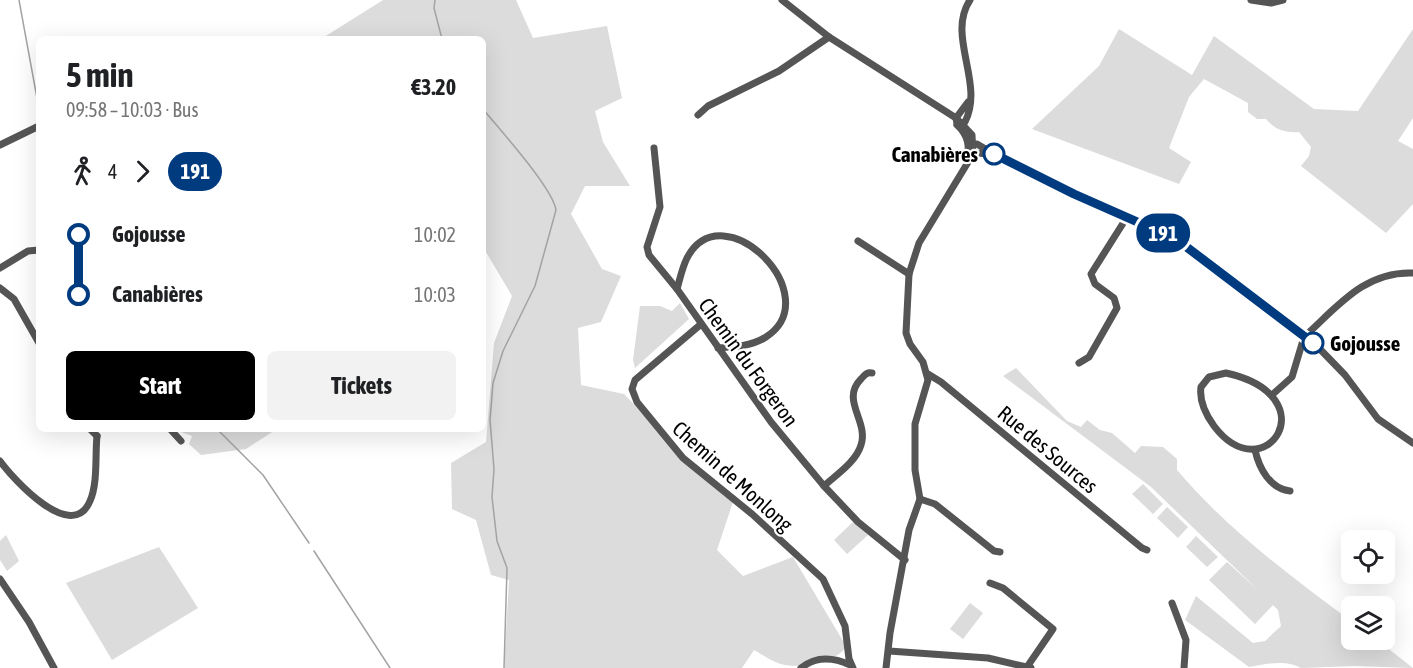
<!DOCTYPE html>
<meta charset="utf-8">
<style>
:root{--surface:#fff;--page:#f2f2f2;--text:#202124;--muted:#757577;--accent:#000}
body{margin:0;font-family:"Asap Condensed",sans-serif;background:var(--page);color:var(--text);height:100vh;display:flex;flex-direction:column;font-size:22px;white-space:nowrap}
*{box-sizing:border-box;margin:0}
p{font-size:20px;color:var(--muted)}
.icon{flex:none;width:33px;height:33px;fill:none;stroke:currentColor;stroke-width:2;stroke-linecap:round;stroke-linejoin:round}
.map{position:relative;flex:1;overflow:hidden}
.panel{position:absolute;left:36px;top:36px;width:450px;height:396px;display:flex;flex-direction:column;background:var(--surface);border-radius:9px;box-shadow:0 6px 24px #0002}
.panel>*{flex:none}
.badge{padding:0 12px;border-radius:20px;font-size:21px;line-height:39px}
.buttons{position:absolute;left:1341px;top:530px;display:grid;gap:12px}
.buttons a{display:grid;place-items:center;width:54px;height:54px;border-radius:9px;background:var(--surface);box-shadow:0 6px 24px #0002;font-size:30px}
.map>.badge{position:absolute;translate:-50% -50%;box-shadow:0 0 0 3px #fff}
.legs{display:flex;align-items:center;gap:9px;height:66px;padding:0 30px;font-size:20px}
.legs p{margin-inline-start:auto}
.overview{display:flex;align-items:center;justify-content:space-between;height:102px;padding:0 30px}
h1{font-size:33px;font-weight:700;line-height:45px}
.button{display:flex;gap:12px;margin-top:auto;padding:12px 30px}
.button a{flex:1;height:69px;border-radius:9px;background:var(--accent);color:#fff;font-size:24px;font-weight:700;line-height:69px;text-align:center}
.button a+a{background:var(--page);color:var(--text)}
ul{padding:0 30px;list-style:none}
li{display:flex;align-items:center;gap:21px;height:60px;font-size:22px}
li i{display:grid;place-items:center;width:9px;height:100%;margin:0 8px;background:currentColor}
li i::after{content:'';width:15px;height:15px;margin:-8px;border:4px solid;border-radius:50%;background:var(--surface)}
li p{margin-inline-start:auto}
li:first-child i{background:linear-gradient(#0000 50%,currentColor 0)}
li:last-child i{background:linear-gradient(currentColor 50%,#0000 0)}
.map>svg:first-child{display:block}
.green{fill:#dcdcdc}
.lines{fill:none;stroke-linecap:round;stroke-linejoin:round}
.stream{stroke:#a3a3a3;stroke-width:1.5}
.minor{stroke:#555;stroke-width:7}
.line-1-casing{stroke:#fff;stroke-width:14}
.line-1{stroke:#003b80;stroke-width:9}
.stop-1-dot{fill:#fff;stroke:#003b80;stroke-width:3}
.labels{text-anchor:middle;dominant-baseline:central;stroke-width:4.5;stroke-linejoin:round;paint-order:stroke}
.stop-label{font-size:21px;font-weight:bold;fill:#000;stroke:#fff;text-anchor:end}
.street-label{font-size:21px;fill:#000;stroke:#fff}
</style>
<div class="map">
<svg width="1413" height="668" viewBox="0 0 1413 668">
<rect width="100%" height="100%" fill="#fff"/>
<g class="green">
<path d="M383 0H516L533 38 607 26 622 98 595 111 603 142 630 186H585L571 214 602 269 621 276 601 322 578 328 581 385 624 394 686 458 735 496 717 550 743 576 793 557 846 646C839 662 801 668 785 665 774 663 763 655 754 650L742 668H504L509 580 491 575 476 520 452 509 451 463 486 442 494 343 512 296 483 247V39H321Z"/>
<path d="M1119 29 1192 75 1214 36 1314 109 1358 111 1413 29V118L1398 141 1413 149V204L1386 233 1301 166 1309 156 1311 147 1299 132C1286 133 1275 130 1266 119H1257L1248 112V103L1204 79 1189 97 1169 148 1191 162 1179 184 1032 129 1099 66Z"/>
<path d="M680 303 689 319 635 368 633 360 640 306H660L672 311Z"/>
<path d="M1016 368 1067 421 1081 427 1087 420 1100 430 1112 433 1135 453 1141 446 1163 447 1177 459V470C1227 529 1289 575 1351 621L1352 639H1376L1413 668 1355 666 1301 668C1286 659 1265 664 1249 667L1185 620 1196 596 1253 643 1265 641 1281 626 1278 610 1273 605 1255 624 1209 580 1227 562 1259 591 1151 487 1003 376Z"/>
<path d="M173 429H277L246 449 201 455 189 444 192 436Z"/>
<path d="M1143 484 1163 504 1153 514 1132 494Z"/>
<path d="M1167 507 1188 527 1178 538 1157 518Z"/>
<path d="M853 522 868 535 847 554 834 540Z"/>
<path d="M6 535 19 561 7 571 0 560V541Z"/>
<path d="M1196 536 1218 557 1207 567 1186 547Z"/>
<path d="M159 547 198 608 112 660 66 583Z"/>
<path d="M970 603 983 613 963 639 950 629Z"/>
</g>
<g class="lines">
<g class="stream">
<path d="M19 0 39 109"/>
<path d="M435 0 434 8 442 39"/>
<path d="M483 109C499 129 553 188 556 210L535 286 503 351 493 383 490 420 494 469 492 497 497 541 507 568 504 668"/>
<path d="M217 429 263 475 309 543"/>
<path d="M314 551 390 668"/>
</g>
<g class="minor">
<path d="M782 0 829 37 956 118 972 135 973 154 919 243 909 274 906 333 910 344 923 362 928 380 915 424V470L920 499 909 530 890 633 886 668"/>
<path d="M1251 0 1271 3 1283 0"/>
<path d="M968 102 956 118 957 124 965 122C985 83 946 36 970 0"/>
<path d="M698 115 708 106 779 71 829 37"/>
<path d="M957 125C968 135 971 146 966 160"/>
<path d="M0 145 39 126"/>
<path d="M654 148 660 207 647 247 649 255 677 289 771 422 824 486 858 522 905 560"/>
<path d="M971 153 994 154 977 144 972 145"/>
<path d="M994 154 1074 194 1176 239 1315 344 1345 375 1378 419 1413 443"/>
<path d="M858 241 909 274"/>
<path d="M0 268 28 251 39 250"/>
<path d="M0 288 14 299 39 343"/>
<path d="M677 289C680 279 682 268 687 258 723 190 829 296 766 337 752 346 734 347 718 348"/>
<path d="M700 325 635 380 632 389 637 402 683 458 752 514 823 579 845 626 849 659 853 668"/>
<path d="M1304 337C1338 306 1365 271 1413 273"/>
<path d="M1079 363 1089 357 1117 308 1114 298 1095 284 1091 274 1127 217"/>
<path d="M1226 373C1330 396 1265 493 1214 426 1206 415 1199 401 1201 387L1209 377Z"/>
<path d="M928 374 941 382 1142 548 1147 550"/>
<path d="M1273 394 1292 377 1304 337"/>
<path d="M90 429 97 436"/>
<path d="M170 429 181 441"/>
<path d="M1255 450C1259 468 1270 489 1290 491"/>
<path d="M0 461C13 479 72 544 90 501 98 483 95 455 97 436"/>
<path d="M824 486C836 475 856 462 861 445 869 421 840 400 861 379 865 375 866 372 872 373"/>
<path d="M920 499 935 504 994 551 1000 552"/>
<path d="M0 579 29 622 54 668"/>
<path d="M990 583 1003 588 1053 629 1027 667"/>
<path d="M1172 603 1186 640 1184 668"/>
<path d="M889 651 988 658 1031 668"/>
<path d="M801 668C816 656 833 657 850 665"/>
</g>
</g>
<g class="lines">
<defs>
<path id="line-1" d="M994 154 1074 194 1176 239 1313 343"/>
</defs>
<use href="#line-1" class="line-1-casing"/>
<use href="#line-1" class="line-1"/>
</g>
<g class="stop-1-dot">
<circle cx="994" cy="154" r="10"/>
<circle cx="1313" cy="343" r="10"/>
</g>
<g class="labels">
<g class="stop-label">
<text x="978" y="154">Canabières</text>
<text x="1330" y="343" text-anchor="start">Gojousse</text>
</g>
<g class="street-label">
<text transform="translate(749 362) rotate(54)">Chemin du Forgeron</text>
<text transform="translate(1048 449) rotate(40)">Rue des Sources</text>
<text transform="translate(733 476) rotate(42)">Chemin de Monlong</text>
</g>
</g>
</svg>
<div class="buttons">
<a><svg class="icon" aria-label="locate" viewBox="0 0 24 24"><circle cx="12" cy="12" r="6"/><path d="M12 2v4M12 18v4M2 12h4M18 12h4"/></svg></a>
<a><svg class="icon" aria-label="layers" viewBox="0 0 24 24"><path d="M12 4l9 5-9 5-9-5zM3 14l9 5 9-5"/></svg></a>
</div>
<b class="badge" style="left:1163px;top:233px;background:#003b80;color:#fff">191</b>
<section class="panel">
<div class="overview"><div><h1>5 min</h1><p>09:58 – 10:03 · Bus</p></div><b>€3.20</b></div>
<div class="legs"><svg class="icon" aria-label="walk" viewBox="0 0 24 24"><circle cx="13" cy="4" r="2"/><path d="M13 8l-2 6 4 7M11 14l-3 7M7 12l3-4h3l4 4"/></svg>4<svg class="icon" aria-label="forward" viewBox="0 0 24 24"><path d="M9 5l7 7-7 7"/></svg><b class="badge" style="background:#003b80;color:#fff">191</b></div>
<ul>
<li><i style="color:#003b80"></i><b>Gojousse</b><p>10:02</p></li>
<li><i style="color:#003b80"></i><b>Canabières</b><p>10:03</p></li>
</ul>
<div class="button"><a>Start</a><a>Tickets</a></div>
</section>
</div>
